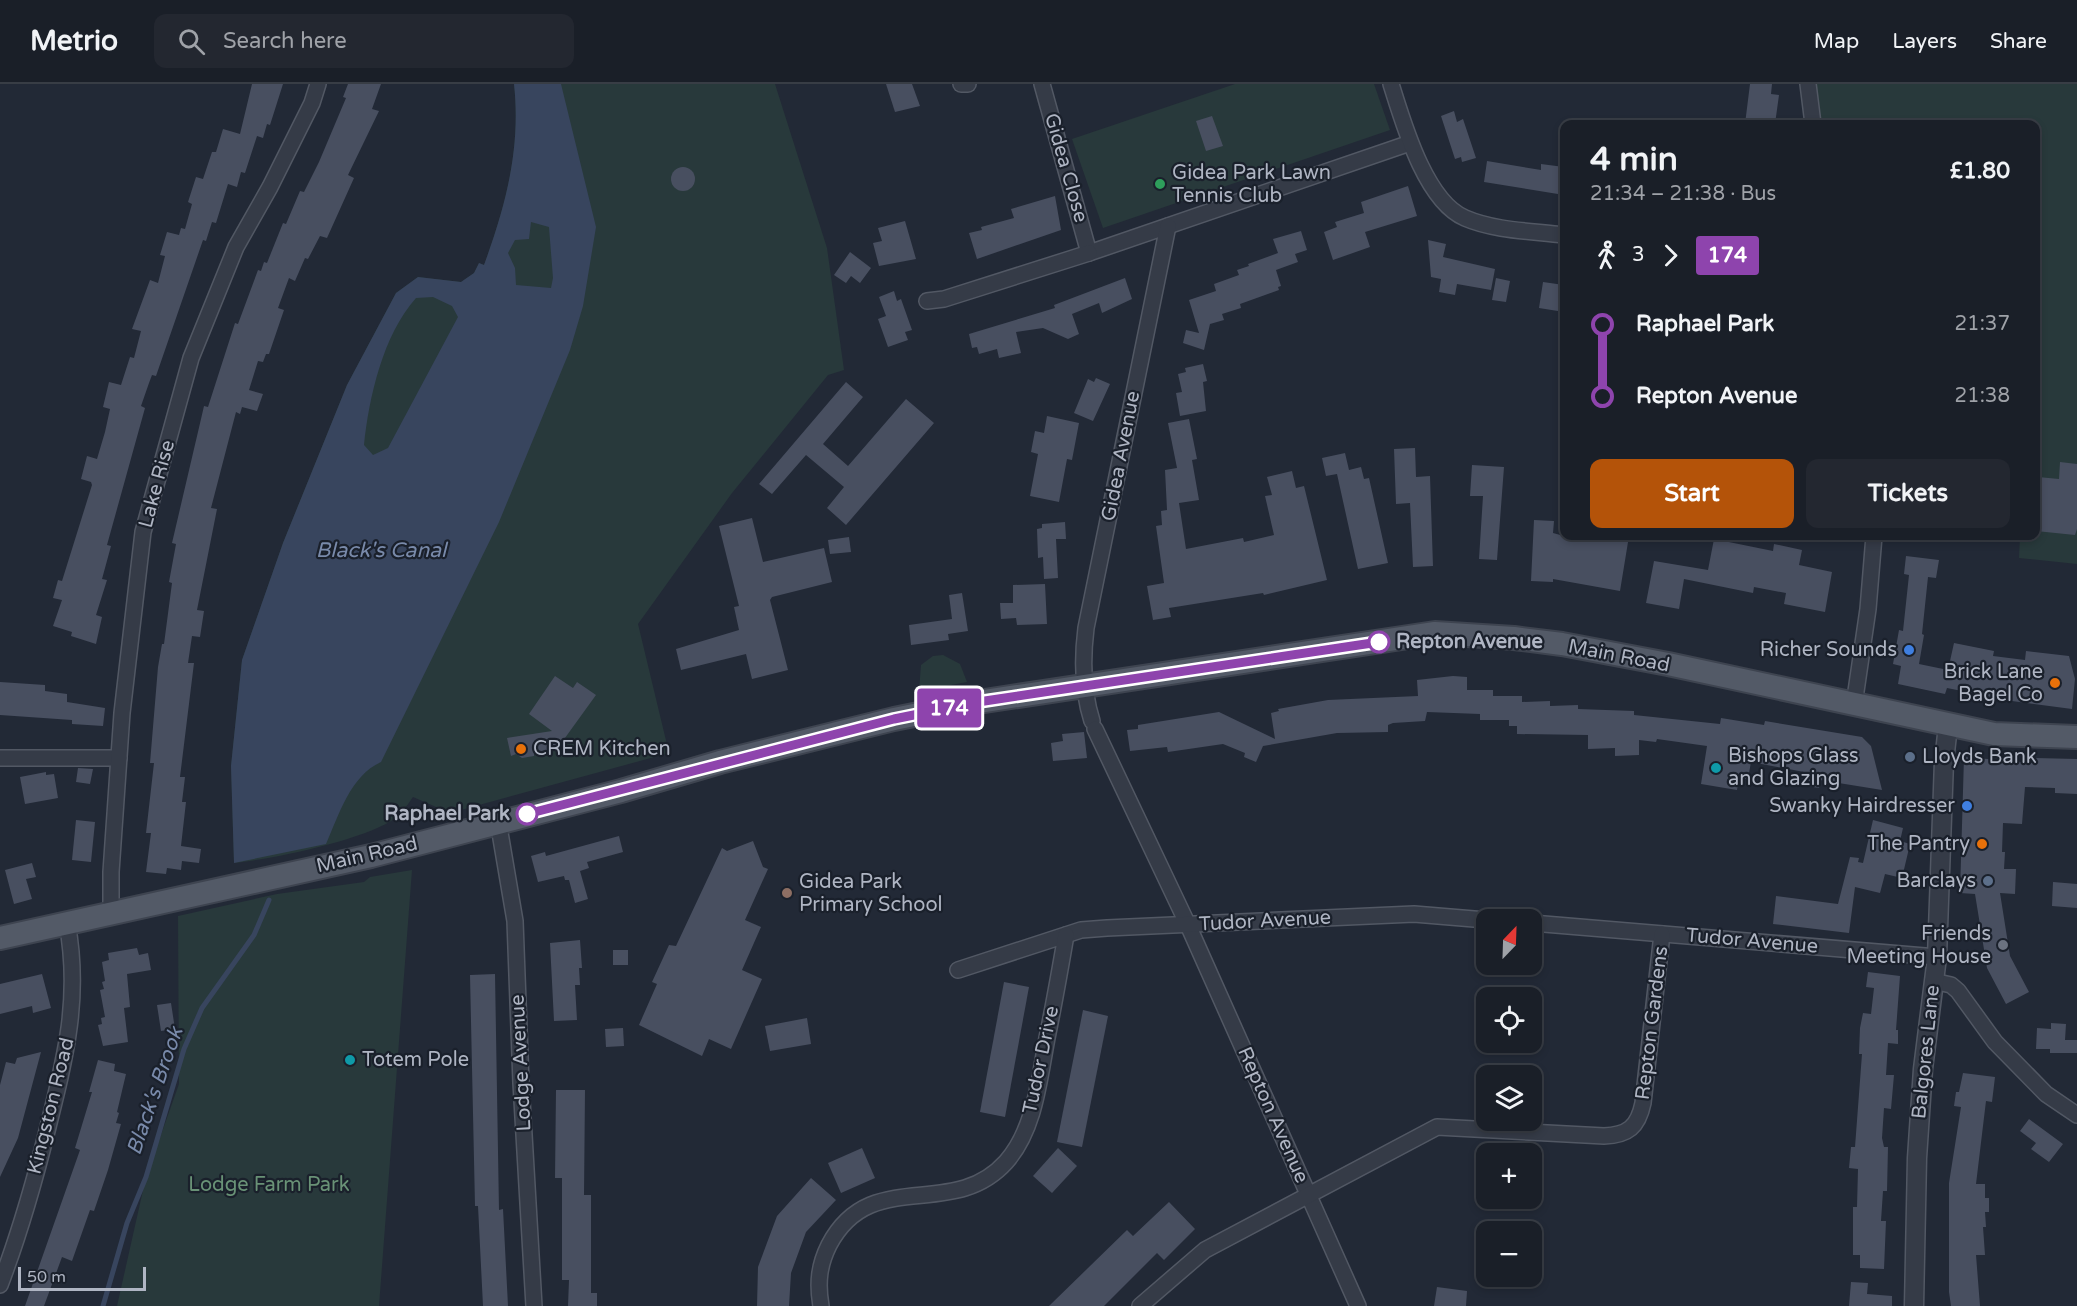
<!DOCTYPE html>
<meta charset="utf-8">
<style>
:root{--surface:#1a1f28;--page:#232730;--text:#f1f3f6;--muted:#9fa2a8;--line:#383d45;--accent:#b45309}
body{margin:0;font-family:"Varela Round",sans-serif;background:var(--page);color:var(--text);height:100vh;display:flex;flex-direction:column;font-size:22px;white-space:nowrap}
*{box-sizing:border-box;margin:0}
p{font-size:20px;color:var(--muted)}
.icon{flex:none;width:33px;height:33px;fill:none;stroke:currentColor;stroke-width:2;stroke-linecap:round;stroke-linejoin:round}
.map{position:relative;flex:1;overflow:hidden}
.drawer{position:absolute;left:1560px;top:36px;width:480px;height:420px;display:flex;flex-direction:column;background:var(--surface);border-radius:12px;box-shadow:0 3px 9px #0003,0 0 0 2px var(--line)}
.drawer>*{flex:none}
.badge{padding:0 12px;border-radius:4px;font-size:21px;line-height:39px}
.needle{width:39px;rotate:23deg}
.fabs{position:absolute;left:1476px;top:825px;display:grid;gap:12px}
.fabs a{display:grid;place-items:center;width:66px;height:66px;border-radius:12px;background:var(--surface);box-shadow:0 3px 9px #0003,0 0 0 2px var(--line);font-size:30px}
.scale{position:absolute;left:18px;bottom:15px;width:128px;box-sizing:border-box;padding-left:6px;border:3px solid #afb5c3;border-top:0;font-size:16px;line-height:21px;white-space:nowrap;color:#afb5c3;-webkit-text-stroke:4px #1a202b;paint-order:stroke}
.map>.badge{position:absolute;translate:-50% -50%;box-shadow:0 0 0 3px #fff}
.legs{display:flex;align-items:center;gap:9px;height:66px;padding:0 30px;font-size:20px}
.legs p{margin-inline-start:auto}
.overview{display:flex;align-items:center;justify-content:space-between;height:102px;padding:0 30px}
h1{font-size:33px;font-weight:700;line-height:45px}
.action{display:flex;gap:12px;margin-top:auto;padding:12px 30px}
.action a{flex:1;height:69px;border-radius:12px;background:var(--accent);color:#fff;font-size:24px;font-weight:700;line-height:69px;text-align:center}
.action a+a{background:var(--page);color:var(--text)}
ul{padding:0 30px;list-style:none}
li{display:flex;align-items:center;gap:21px;height:72px;font-size:22px}
li i{display:grid;place-items:center;width:9px;height:100%;margin:0 8px;background:currentColor}
li i::after{content:'';width:15px;height:15px;margin:-8px;border:4px solid;border-radius:50%;background:var(--surface)}
li p{margin-inline-start:auto}
li:first-child i{background:linear-gradient(#0000 50%,currentColor 0)}
li:last-child i{background:linear-gradient(currentColor 50%,#0000 0)}
header{display:flex;align-items:center;gap:36px;box-sizing:border-box;height:84px;padding:0 30px;background:var(--surface);border-bottom:2px solid var(--line)}
header strong{font-size:28px}
nav{display:flex;gap:33px;margin-inline-start:auto;font-size:21px}
.search{width:420px;height:54px;background:var(--page);display:flex;align-items:center;gap:15px;box-sizing:border-box;padding:0 21px;border-radius:12px;color:var(--muted);font-size:22px}
.map>svg:first-child{display:block}
.green{fill:#28393b}
.water{fill:#38455e;fill-rule:evenodd}
.lines{fill:none;stroke-linecap:round;stroke-linejoin:round}
.stream{stroke:#38455e;stroke-width:5}
.building{fill:#484f60}
.minor-casing{stroke:#525864;stroke-width:18}
.tertiary-casing{stroke:#525864;stroke-width:21}
.primary-casing{stroke:#3e4450;stroke-width:26}
.minor{stroke:#353b47;stroke-width:15}
.tertiary{stroke:#353b47;stroke-width:18}
.primary{stroke:#535a67;stroke-width:22}
.line-1-casing{stroke:#fff;stroke-width:14}
.line-1{stroke:#8e44ad;stroke-width:9}
.leisure-dot{fill:#2e9e5b;stroke:#1a202b;stroke-width:2}
.stop-1-dot{fill:#fff;stroke:#8e44ad;stroke-width:3}
.shop-dot{fill:#3f7fe0;stroke:#1a202b;stroke-width:2}
.food-dot{fill:#e8710a;stroke:#1a202b;stroke-width:2}
.service-dot{fill:#5c6f8a;stroke:#1a202b;stroke-width:2}
.culture-dot{fill:#0f9aa8;stroke:#1a202b;stroke-width:2}
.education-dot{fill:#8d6e63;stroke:#1a202b;stroke-width:2}
.worship-dot{fill:#6b7280;stroke:#1a202b;stroke-width:2}
.labels{text-anchor:middle;dominant-baseline:central;stroke-width:4.5;stroke-linejoin:round;paint-order:stroke}
.street-label{font-size:20px;fill:#afb5c3;stroke:#1a202b}
.poi-label{font-size:20px;fill:#afb5c3;stroke:#1a202b;text-anchor:start}
.stop-label{font-size:20px;font-weight:bold;fill:#afb5c3;stroke:#1a202b;text-anchor:start}
.park-label{font-size:20px;fill:#699276;stroke:#1a202b}
.water-label{font-size:21px;font-style:italic;fill:#798aaa;stroke:#1a202b}
</style>
<header>
<strong>Metrio</strong>
<div class="search"><svg class="icon" aria-label="search" viewBox="0 0 24 24"><circle cx="10" cy="10" r="6"/><path d="M15 15l6 6"/></svg>Search here</div>
<nav><a>Map</a><a>Layers</a><a>Share</a></nav>
</header>
<div class="map">
<svg width="2077" height="1222" viewBox="0 0 2077 1222">
<rect width="100%" height="100%" fill="#222936"/>
<g class="green">
<path d="M514 0H775L827 164 844 286 828 291 732 409 638 540 669 669 450 729 413 713C407 722 400 731 391 737 358 757 273 775 234 779L231 682 242 576 283 459 347 301 396 209 418 193 461 198 474 189 479 179 484 181C506 121 521 64 514 0Z"/>
<path d="M1235 0H1374L1390 46 1103 144 1072 55Z"/>
<path d="M1808 0H2077V480L2019 474 2020 452H2036V40H1813Z"/>
<path d="M943 571 960 580 967 598 919 607 921 581 933 572Z"/>
<path d="M412 786 379 1222H117L146 1093 179 1000 178 832 277 810 364 798 370 793Z"/>
</g>
<path class="water" d="M514 0H561L596 143 583 222 570 266 499 438 381 678C350 692 339 731 326 760L234 779 231 682 242 576 283 459 347 301 396 209 418 193 461 198 474 189 479 179 484 181C506 121 521 64 514 0ZM531 138 549 143 553 194 551 204 516 201 515 184 508 169 515 156 529 155ZM433 213 452 222 458 233 388 364 373 371 364 361C369 313 383 251 416 214Z"/>
<g class="lines">
<path class="stream" d="M103 1222 127 1139 146 1093 184 965 202 924 254 851 269 816"/>
</g>
<g class="building">
<path d="M252 0H283L270 41 267 40 263 54 257 52 245 89 241 88 237 103 228 100 216 139 212 138 206 157 203 156 156 292 152 291 149 299 141 322 145 324 107 461 111 462 102 495 107 496 96 531 102 533 96 560 71 552 72 548 53 542 62 516 53 514 58 496 62 497 92 401 91 398 81 395 87 372 97 375 105 348 110 325 103 323 109 298 121 301 130 273 134 274 141 247 132 245 150 196 158 199 165 172 160 171 167 148 179 151 181 144 185 145 192 120 188 118 196 93 203 95 212 68H216L223 45 240 50Z"/>
<path d="M348 0H381L372 25 379 27 348 91 354 94 327 154 320 152 308 175 305 174 295 197 289 194 278 224 284 226 269 270H266L263 278 258 277 249 306 263 310 257 327 242 323 240 330 236 328 211 424 217 425 197 526 204 527 200 553 192 552 188 579H194L180 693H185L182 718H186L181 762 201 765 199 779 182 777 181 786 167 784 166 790 146 788 151 749H146L154 679H150L158 583 162 560H164L172 499 169 498 176 460 172 459 201 335 204 322 208 323 235 239 238 240 258 186 261 187 264 178 267 179 283 139 286 140 300 107 304 108 319 78 346 14 343 13Z"/>
<path d="M886 0H912L920 22 895 28Z"/>
<path d="M1750 0H1772L1771 10 1779 11 1775 40H1745Z"/>
<path d="M1454 27 1457 38 1463 35 1476 74 1462 78 1461 73 1455 75 1441 32Z"/>
<path d="M1212 32 1223 62 1206 67 1196 37Z"/>
<path d="M1487 77 1541 86V80L1564 83V111L1484 98Z"/>
<circle cx="683" cy="95" r="12"/>
<path d="M1408 102 1417 132 1365 148 1370 163 1333 176 1324 148 1337 143 1335 138 1364 129 1361 118Z"/>
<path d="M1055 112 1061 146 977 175 969 149 982 146 981 143 1014 134 1011 125Z"/>
<path d="M905 137 916 175 879 182 873 159 882 157 878 144Z"/>
<path d="M1301 147 1307 166 1295 170 1298 178 1276 186 1281 202 1278 203 1279 206 1240 220 1241 224 1222 230 1224 236 1210 240 1204 266 1183 259 1186 246 1199 249 1189 216 1216 207 1214 200 1239 191 1237 186 1249 182 1248 180 1278 169 1273 155Z"/>
<path d="M1428 156 1446 160 1443 173 1495 185 1491 206 1457 200 1455 211 1439 208 1441 195 1431 193Z"/>
<path d="M850 168 871 184 860 199 851 192 846 199 834 191Z"/>
<path d="M1125 194 1132 215 1102 229 1099 219 1072 230 1079 250 1068 255 1043 244 1016 248 1021 269 999 274 997 265 979 270 977 263 972 264 969 250 1055 224 1054 221Z"/>
<path d="M1496 194 1510 197 1506 218 1492 216Z"/>
<path d="M1543 198 1564 201V228L1539 224Z"/>
<path d="M894 207 897 217 901 215 912 246 905 248 908 256 888 263 878 235 886 232 879 213Z"/>
<path d="M1203 280 1207 297 1203 298 1206 327 1180 332 1176 309 1182 308 1178 290 1186 288 1185 284Z"/>
<path d="M1096 294 1110 300 1093 337 1074 329 1088 295 1094 298Z"/>
<path d="M846 298 863 313 823 360 848 382 906 315 934 339 846 441 827 424 844 403 806 371 772 410 759 400Z"/>
<path d="M1047 332 1079 339 1072 376 1067 375 1059 418 1030 412 1038 370 1031 368 1035 347 1044 349Z"/>
<path d="M1189 335 1197 375 1192 376 1199 416 1179 419 1186 465 1243 454 1244 458 1274 451 1265 412 1272 411 1267 393 1292 387 1296 404 1304 402 1327 496 1264 511 1263 509 1169 524 1171 533 1153 536 1147 502 1164 499 1156 442 1162 441 1161 427 1167 426 1165 386 1177 384 1168 339Z"/>
<path d="M1415 364 1416 393 1430 392 1433 482 1413 483 1410 419 1396 420 1394 365Z"/>
<path d="M1345 369 1349 386 1361 383 1364 395 1369 394 1388 479 1358 485 1337 390 1326 392 1322 374Z"/>
<path d="M2060 378 2077 380V445L2075 451 2036 447 2038 393 2059 395Z"/>
<path d="M1472 381 1504 383 1497 476 1479 475 1483 412H1470Z"/>
<path d="M752 434 763 478 824 464 832 498 772 513 770 516 788 586 752 595 746 570 681 586 676 565 739 546 734 523 739 522 719 442Z"/>
<path d="M1534 436 1554 437 1553 449 1564 452H1629L1620 507 1553 495V498L1531 497Z"/>
<path d="M1065 438 1066 455H1056L1058 494 1044 495 1043 473 1038 474 1037 445 1042 444V440Z"/>
<path d="M849 453 851 468 830 470 828 456Z"/>
<path d="M1714 455 1773 467 1774 460 1802 466 1799 481 1832 488 1825 528 1784 520 1786 509 1754 503 1753 509 1684 495 1679 525 1646 519 1654 477 1708 486Z"/>
<path d="M1906 472 1939 476 1936 494 1928 493 1922 550 1924 551 1919 580 1948 586 1954 559 1994 567 1993 572 2025 576 2026 567 2069 572 2075 595 2072 625 2012 617 1947 604 1945 610 1898 600 1901 582 1893 580 1899 546 1903 547 1909 491 1904 490Z"/>
<path d="M1045 500 1047 540 1017 541 1016 534 1001 535 1000 519H1013V501Z"/>
<path d="M962 509 968 547 948 550 949 556 911 561 909 541 952 535 949 511Z"/>
<path d="M555 592 573 604 577 598 596 611 557 665 534 669V672L522 674 516 670 511 672 507 654 552 647 529 630Z"/>
<path d="M1453 592 1467 593V606H1493V612H1522V618L1550 617V622L1578 621V625L1634 627V631L1720 640 1721 634 1764 641 1765 637 1862 653 1871 662 1882 706 1820 696 1819 704 1801 701 1804 688 1751 678 1748 695 1739 694 1737 706 1701 700 1707 662 1657 655 1656 658 1639 656V671L1615 672V664L1588 665V651L1517 650V642H1509V636H1480V630L1427 628 1425 637 1393 639 1388 641V648L1337 649 1263 662 1256 678 1244 673 1245 669 1223 660 1168 668 1167 663 1130 667 1127 646 1138 645V641L1219 628 1275 655 1271 629 1279 627 1278 625 1328 616 1418 612 1417 596Z"/>
<path d="M0 598 45 601V607L67 610V618L105 624 103 642 72 640V636L0 631Z"/>
<path d="M1084 648 1087 674 1053 677 1051 659 1063 657 1062 650Z"/>
<path d="M1964 673 2035 679V674L2077 675V710L2055 709V704L2025 703 2022 740 2003 739 2002 768H2005L2004 785H2016L2015 810 2000 809 2010 872 2029 908 2006 920 1987 884 1975 810 1960 809Z"/>
<path d="M78 684 93 685 90 700 76 698Z"/>
<path d="M46 688V691L54 690 58 714 25 720 20 693Z"/>
<path d="M76 736 95 738 91 778 72 776Z"/>
<path d="M1873 736 1903 744 1900 757 1910 760 1902 794 1885 790 1880 809 1855 803 1849 849 1773 840 1776 812 1838 820 1850 773 1859 774 1858 778 1863 779Z"/>
<path d="M619 752 623 768 587 778 589 784 580 787 588 815 575 819 569 796H565L564 792 538 798 531 772 545 768 546 772Z"/>
<path d="M753 757 763 783 768 785 745 836 761 843 742 886 762 895 731 965 709 955 702 972 639 941 657 900 652 898 669 861 676 862 722 764 727 767Z"/>
<path d="M32 779 36 793 26 795 32 815 14 820 5 786Z"/>
<path d="M2053 798 2077 800V824L2052 822Z"/>
<path d="M580 856 582 884H579L580 901H575L577 936 554 937 550 859Z"/>
<path d="M137 864 139 871 148 869 151 886 127 890 130 923 124 924 128 958 103 962 98 941 102 940 101 934 105 933 100 906 104 905 102 898 105 897 102 878 109 876 108 869Z"/>
<rect x="613" y="866" width="15" height="15"/>
<path d="M1868 888 1900 892 1896 946H1898V960L1888 959 1886 991H1894L1891 1025 1884 1024 1882 1054 1884 1063H1888L1887 1107H1883L1881 1137H1886L1884 1185 1860 1184V1171H1853V1123H1857L1858 1085 1849 1084 1851 1063H1855L1862 970H1859L1860 944 1863 929 1871 930 1874 904 1866 903Z"/>
<path d="M42 890 51 924 33 929 32 922 0 930V900Z"/>
<path d="M495 890 499 1126 503 1125 508 1222H483L478 1122H475L470 891Z"/>
<path d="M1004 898 1029 903 1005 1033 980 1028Z"/>
<path d="M171 919 175 945 161 947 157 921Z"/>
<path d="M1083 926 1108 932 1082 1063 1057 1058Z"/>
<path d="M807 934 811 960 770 967 765 942Z"/>
<path d="M2051 939 2066 940 2065 956H2077V969H2050V965H2036L2037 944 2051 945Z"/>
<path d="M623 944 624 962 606 963 605 945Z"/>
<path d="M41 968 18 1054 0 1093V1001L6 978 15 980 17 974Z"/>
<path d="M98 976 115 980 114 987 126 990 117 1028 119 1029 116 1039 121 1040 108 1086 94 1127 90 1126 72 1177 62 1173 44 1222H25L80 1066 75 1064 92 1008H89Z"/>
<path d="M1963 989 1995 993 1992 1018 1986 1017 1976 1100H1985V1114H1989V1128H1985L1986 1143H1983L1985 1171H1976L1980 1222H1951L1949 1208V1099L1961 1023 1954 1022 1956 1008H1959Z"/>
<path d="M556 1006H585L584 1111H591V1209H597V1222H568L569 1196H562V1094H555Z"/>
<path d="M2029 1035 2063 1060 2049 1078 2031 1065 2036 1059 2020 1047Z"/>
<path d="M862 1064 875 1094 841 1109 828 1079Z"/>
<path d="M1058 1064 1077 1082 1052 1109 1033 1092Z"/>
<path d="M811 1094 836 1116 806 1148 791 1189 789 1222H757L758 1183 777 1132Z"/>
<path d="M1169 1118 1195 1145 1164 1176 1157 1169 1104 1222H1049L1127 1146 1133 1152Z"/>
<path d="M1851 1198 1868 1199 1867 1210 1892 1212V1222H1849Z"/>
<path d="M1437 1203 1467 1207 1466 1222H1434Z"/>
</g>
<g class="lines">
<defs>
<g id="minor">
<path d="M961 0H968"/>
<path d="M1042 0 1089 169 1410 59"/>
<path d="M1391 0C1403 38 1425 117 1465 134 1495 147 1533 147 1564 151"/>
<path d="M1808 0 1813 40"/>
<path d="M927 217 944 215 1089 169"/>
<path d="M1854 621 1868 525 1874 452"/>
<path d="M1092 637C1082 606 1082 576 1086 544L1168 142"/>
<path d="M1095 645 1188 841 1358 1222"/>
<path d="M0 674H119"/>
<path d="M498 737 515 837 521 999 534 1222"/>
<path d="M115 829 111 818V788L122 629 143 448 191 274 236 163 270 103 312 19 318 0"/>
<path d="M1532 839 1937 873"/>
<path d="M958 886 1081 846 1107 844 1414 830 1486 836"/>
<path d="M1933 897 1951 901 1958 907 1995 958 2046 1010 2077 1031"/>
<path d="M0 1201C19 1151 34 1099 47 1047 65 975 81 914 67 839"/>
<path d="M821 1222C817 1199 819 1181 829 1161 871 1081 952 1138 1006 1078 1035 1045 1039 996 1047 954 1054 920 1060 886 1066 851"/>
<path d="M1140 1222 1205 1166 1437 1043 1604 1052C1628 1051 1638 1043 1643 1019L1662 850"/>
</g>
<path id="tertiary" d="M1914 1222 1917 1074 1923 985 1937 873 1944 677 1948 642"/>
<path id="primary" d="M0 854 371 772 621 707 720 678 894 635 978 618 1435 549 1514 554 1562 560 1668 580 1994 650 2077 653"/>
</defs>
<use href="#minor" class="minor-casing"/>
<use href="#tertiary" class="tertiary-casing"/>
<use href="#primary" class="primary-casing"/>
<use href="#minor" class="minor"/>
<use href="#tertiary" class="tertiary"/>
<use href="#primary" class="primary"/>
</g>
<g class="lines">
<defs>
<path id="line-1" d="M527 730 894 635 978 618 1379 558"/>
</defs>
<use href="#line-1" class="line-1-casing"/>
<use href="#line-1" class="line-1"/>
</g>
<circle class="leisure-dot" cx="1160" cy="100" r="6"/>
<g class="stop-1-dot">
<circle cx="1379" cy="558" r="10"/>
<circle cx="527" cy="730" r="10"/>
</g>
<g class="shop-dot">
<circle cx="1909" cy="566" r="6"/>
<circle cx="1967" cy="722" r="6"/>
</g>
<g class="food-dot">
<circle cx="2055" cy="599" r="6"/>
<circle cx="521" cy="665" r="6"/>
<circle cx="1982" cy="760" r="6"/>
</g>
<g class="service-dot">
<circle cx="1910" cy="673" r="6"/>
<circle cx="1988" cy="797" r="6"/>
</g>
<g class="culture-dot">
<circle cx="1716" cy="684" r="6"/>
<circle cx="350" cy="976" r="6"/>
</g>
<circle class="education-dot" cx="787" cy="809" r="6"/>
<circle class="worship-dot" cx="2003" cy="861" r="6"/>
<g class="labels">
<g class="street-label">
<text transform="translate(1066 84) rotate(74)">Gidea Close</text>
<text transform="translate(1121 372) rotate(-79)">Gidea Avenue</text>
<text transform="translate(157 400) rotate(-75)">Lake Rise</text>
<text transform="translate(1619 572) rotate(11)">Main Road</text>
<text transform="translate(367 771) rotate(-13)">Main Road</text>
<text transform="translate(1265 837) rotate(-3)">Tudor Avenue</text>
<text transform="translate(1752 857) rotate(5)">Tudor Avenue</text>
<text transform="translate(1652 939) rotate(-83)">Repton Gardens</text>
<text transform="translate(1926 968) rotate(-84)">Balgores Lane</text>
<text transform="translate(1041 976) rotate(-78)">Tudor Drive</text>
<text transform="translate(521 979) rotate(-93)">Lodge Avenue</text>
<text transform="translate(51 1022) rotate(-76)">Kingston Road</text>
<text transform="translate(1273 1031) rotate(66)">Repton Avenue</text>
</g>
<g class="poi-label">
<text x="1172" y="89">Gidea Park Lawn<tspan x="1172" dy="23">Tennis Club</tspan></text>
<text x="1897" y="566" text-anchor="end">Richer Sounds</text>
<text x="2043" y="588" text-anchor="end">Brick Lane<tspan x="2043" dy="23">Bagel Co</tspan></text>
<text x="533" y="665">CREM Kitchen</text>
<text x="1728" y="672">Bishops Glass<tspan x="1728" dy="23">and Glazing</tspan></text>
<text x="1922" y="673">Lloyds Bank</text>
<text x="1955" y="722" text-anchor="end">Swanky Hairdresser</text>
<text x="1970" y="760" text-anchor="end">The Pantry</text>
<text x="1976" y="797" text-anchor="end">Barclays</text>
<text x="799" y="798">Gidea Park<tspan x="799" dy="23">Primary School</tspan></text>
<text x="1991" y="850" text-anchor="end">Friends<tspan x="1991" dy="23">Meeting House</tspan></text>
<text x="362" y="976">Totem Pole</text>
</g>
<g class="stop-label">
<text x="1396" y="558">Repton Avenue</text>
<text x="510" y="730" text-anchor="end">Raphael Park</text>
</g>
<g class="park-label">
<text x="269" y="1101">Lodge Farm Park</text>
</g>
<g class="water-label">
<text x="381" y="466">Black's Canal</text>
<text transform="translate(155 1007) rotate(-71)">Black's Brook</text>
</g>
</g>
</svg>
<div class="fabs">
<a><svg class="needle" viewBox="-14 -14 28 28"><path d="M0-13l5 13h-10z" fill="#e53935"/><path d="M0 13l5-13h-10z" fill="#9fa2a8"/></svg></a>
<a><svg class="icon" aria-label="locate" viewBox="0 0 24 24"><circle cx="12" cy="12" r="6"/><path d="M12 2v4M12 18v4M2 12h4M18 12h4"/></svg></a>
<a><svg class="icon" aria-label="layers" viewBox="0 0 24 24"><path d="M12 4l9 5-9 5-9-5zM3 14l9 5 9-5"/></svg></a>
<a>+</a>
<a>−</a>
</div>
<div class="scale">50 m</div>
<b class="badge" style="left:949px;top:624px;background:#8e44ad;color:#fff">174</b>
<section class="drawer">
<div class="overview"><div><h1>4 min</h1><p>21:34 – 21:38 · Bus</p></div><b>£1.80</b></div>
<div class="legs"><svg class="icon" aria-label="walk" viewBox="0 0 24 24"><circle cx="13" cy="4" r="2"/><path d="M13 8l-2 6 4 7M11 14l-3 7M7 12l3-4h3l4 4"/></svg>3<svg class="icon" aria-label="forward" viewBox="0 0 24 24"><path d="M9 5l7 7-7 7"/></svg><b class="badge" style="background:#8e44ad;color:#fff">174</b></div>
<ul>
<li><i style="color:#8e44ad"></i><b>Raphael Park</b><p>21:37</p></li>
<li><i style="color:#8e44ad"></i><b>Repton Avenue</b><p>21:38</p></li>
</ul>
<div class="action"><a>Start</a><a>Tickets</a></div>
</section>
</div>
